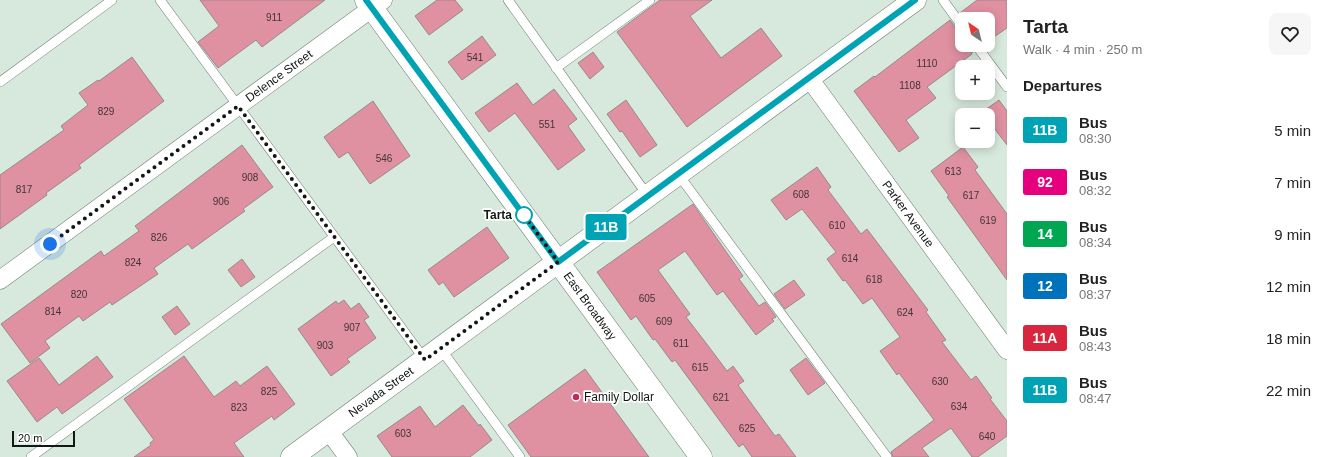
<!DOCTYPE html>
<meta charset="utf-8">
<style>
:root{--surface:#fff;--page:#f6f6f6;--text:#222;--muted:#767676}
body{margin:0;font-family:Arial,sans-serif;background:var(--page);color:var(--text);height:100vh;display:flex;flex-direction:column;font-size:15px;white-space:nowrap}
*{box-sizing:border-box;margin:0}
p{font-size:13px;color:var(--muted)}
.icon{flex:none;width:22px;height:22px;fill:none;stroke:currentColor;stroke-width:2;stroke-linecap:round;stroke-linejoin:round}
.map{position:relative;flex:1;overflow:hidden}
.side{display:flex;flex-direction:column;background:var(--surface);width:320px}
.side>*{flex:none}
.badge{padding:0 8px;border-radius:3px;font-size:14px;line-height:26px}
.needle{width:26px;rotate:325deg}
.controls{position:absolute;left:955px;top:12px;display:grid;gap:8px}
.controls a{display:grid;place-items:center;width:40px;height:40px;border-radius:8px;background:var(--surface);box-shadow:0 2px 10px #0003;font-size:20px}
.scale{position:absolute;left:12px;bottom:10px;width:63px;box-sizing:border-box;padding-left:4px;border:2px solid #111713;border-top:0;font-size:11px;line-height:14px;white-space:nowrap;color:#111713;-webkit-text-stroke:3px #fff;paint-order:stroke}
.you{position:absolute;width:20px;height:20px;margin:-10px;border:3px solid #fff;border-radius:50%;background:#1a73e8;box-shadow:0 0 0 6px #1a73e833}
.map>.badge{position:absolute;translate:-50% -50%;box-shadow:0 0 0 2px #fff}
h2{padding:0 16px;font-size:15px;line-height:36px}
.round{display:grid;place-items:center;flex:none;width:42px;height:42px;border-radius:8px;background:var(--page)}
.overview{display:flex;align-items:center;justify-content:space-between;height:68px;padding:0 16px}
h1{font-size:19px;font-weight:700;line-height:30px}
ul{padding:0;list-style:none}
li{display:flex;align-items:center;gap:12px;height:52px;padding:0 16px}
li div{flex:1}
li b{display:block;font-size:15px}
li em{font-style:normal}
li .badge{min-width:44px;font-weight:700;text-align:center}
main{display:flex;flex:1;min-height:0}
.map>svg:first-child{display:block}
.building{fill:#df90a1;stroke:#9b888b}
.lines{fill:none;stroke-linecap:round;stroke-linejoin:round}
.service-casing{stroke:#6d7c71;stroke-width:10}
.minor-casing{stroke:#6d7c71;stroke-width:19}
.tertiary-casing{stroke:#6d7c71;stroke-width:23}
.service{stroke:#fff;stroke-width:9}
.minor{stroke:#fff;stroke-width:18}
.tertiary{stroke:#fff;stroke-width:22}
.line-casing{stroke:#fff;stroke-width:9}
.line{stroke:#00a3b4;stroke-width:6}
.walk{stroke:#111713;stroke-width:4;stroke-dasharray:0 7.2}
.stop-dot{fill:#fff;stroke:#00a3b4;stroke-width:2}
.poi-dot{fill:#bb2d5d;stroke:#fff;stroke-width:1.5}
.labels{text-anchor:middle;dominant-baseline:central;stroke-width:3.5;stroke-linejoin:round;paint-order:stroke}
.number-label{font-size:10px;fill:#443536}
.street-label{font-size:12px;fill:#111713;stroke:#fff}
.stop-label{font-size:12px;font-weight:bold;fill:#111713;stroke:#fff;text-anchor:end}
.poi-label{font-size:12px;fill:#111713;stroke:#fff;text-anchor:start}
</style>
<main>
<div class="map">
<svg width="1007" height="457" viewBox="0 0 1007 457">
<rect width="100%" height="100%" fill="#d7e8dc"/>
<g class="building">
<path d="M200 0H325L262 47 256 40 218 68 198 42 219 26Z"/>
<path d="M437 0H455L463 10 429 35 415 16Z"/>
<path d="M660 0H712L690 16 721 58 761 28 782 56 687 127 617 32Z"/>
<path d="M977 0H1007V28L988 41V19H964L960 13Z"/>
<path d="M950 20 957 30 962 32V45H970L973 52 971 53 972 54 927 87 936 98 906 120 919 138 899 152 854 91 874 76 875 77Z"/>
<path d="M482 36 496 55 462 80 448 62Z"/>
<path d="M593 52 604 67 590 79 578 63Z"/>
<path d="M132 57 164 101 79 165 81 168 46 193 47 195 0 229V175L64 130 61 126 88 105 79 93 98 80 99 81Z"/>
<path d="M517 83 533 105 554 89 577 119 568 126 585 150 558 170 515 113 489 132 475 113Z"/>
<path d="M626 100 657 145 640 157 622 131 620 132 607 114Z"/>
<path d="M999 100 1007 111V145L988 120V115H984L982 112Z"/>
<path d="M373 101 410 156 370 184 348 152 339 158 324 137Z"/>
<path d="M242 145 273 187 243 209 245 211 192 249 188 244 154 268 158 274 112 305 110 302 83 321 79 316 45 341 50 348 30 363 1 324 101 251 104 256 139 231 135 226Z"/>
<path d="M963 147 978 167 975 170 1007 214V280L947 197 949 196 931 171Z"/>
<path d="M817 167 831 187 828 190 861 234 867 229 928 310 926 312 946 340 942 342 971 380 976 376 992 398 990 399 1007 421V436L978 457H972L951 428 922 448 929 457H893L891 452 934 420 899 373 897 375 880 351 900 337 872 298 863 304 845 280 843 281 827 259 836 252 802 209 786 220 771 200Z"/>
<path d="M693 204 743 276 739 279 759 306 765 302 776 317 772 319 774 321 756 335 723 291 717 295 685 251 658 270 690 314 686 317 706 343 727 371 733 366 744 381 738 385 775 436 779 434 796 457H752L743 444 739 447 675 360 672 362 655 339 653 340 636 316 631 320 597 272Z"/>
<path d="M487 227 509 258 454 297 443 282 439 285 428 270Z"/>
<path d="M242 259 255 277 241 287 228 270Z"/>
<path d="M794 280 805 295 785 309 774 294Z"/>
<path d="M344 300 351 309 359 303 369 317 364 320 376 338 347 359 350 362 331 376 298 329 336 301 338 304Z"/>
<path d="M177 306 190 324 175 335 162 317Z"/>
<path d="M97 356 113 377 62 414 57 407 37 422 7 381 39 358 59 385Z"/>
<path d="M184 356 214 397 236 381 240 386 267 366 295 404 274 420 272 416 234 443 244 457H134L151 445 150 443 154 440 124 399Z"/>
<path d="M806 358 825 383 808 395 790 370Z"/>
<path d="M585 369 649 457H531L508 425Z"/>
<path d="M463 405 479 426 480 424 492 440 470 457H392L377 436 420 406 435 427Z"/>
</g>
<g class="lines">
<defs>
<g id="service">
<path d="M160 0 425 360"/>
<path d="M508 0 648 196"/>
<path d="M943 0 962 26"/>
<path d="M976 45 1007 87"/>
<path d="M556 68 650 0"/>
<path d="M0 82 112 0"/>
<path d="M678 174 887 457"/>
<path d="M440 348 520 457"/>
<path d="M31 457 334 237"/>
</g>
<g id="minor">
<path d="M809 78 1007 350"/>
<path d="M0 280 383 0"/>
<path d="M328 430 348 457"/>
</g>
<g id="tertiary">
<path d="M366 0 701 457"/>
<path d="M292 457 915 0"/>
</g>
</defs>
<use href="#service" class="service-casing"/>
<use href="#minor" class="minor-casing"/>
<use href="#tertiary" class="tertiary-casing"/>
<use href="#service" class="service"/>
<use href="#minor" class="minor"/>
<use href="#tertiary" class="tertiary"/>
</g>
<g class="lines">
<defs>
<path id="line" d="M366 0 558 262 915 0"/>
</defs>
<use href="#line" class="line-casing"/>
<use href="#line" class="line"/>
<path class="walk" d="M50 244 238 106 425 360 558 262 521 211 524 215"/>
</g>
<circle class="stop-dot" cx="524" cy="215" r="8"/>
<circle class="poi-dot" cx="576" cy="397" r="4"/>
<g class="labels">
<g class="number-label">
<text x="274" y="17">911</text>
<text x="475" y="57">541</text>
<text x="927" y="63">1110</text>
<text x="910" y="85">1108</text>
<text x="106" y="111">829</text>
<text x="547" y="124">551</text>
<text x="384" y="158">546</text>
<text x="953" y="171">613</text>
<text x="250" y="177">908</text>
<text x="24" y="189">817</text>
<text x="801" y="194">608</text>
<text x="971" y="195">617</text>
<text x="221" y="201">906</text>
<text x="988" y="220">619</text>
<text x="837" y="225">610</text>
<text x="159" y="237">826</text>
<text x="850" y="258">614</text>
<text x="133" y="262">824</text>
<text x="874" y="279">618</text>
<text x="79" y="294">820</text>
<text x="647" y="298">605</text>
<text x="53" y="311">814</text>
<text x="905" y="312">624</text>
<text x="664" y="321">609</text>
<text x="352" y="327">907</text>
<text x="681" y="343">611</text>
<text x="325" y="345">903</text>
<text x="700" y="367">615</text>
<text x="940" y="381">630</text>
<text x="269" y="391">825</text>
<text x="721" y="397">621</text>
<text x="959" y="406">634</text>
<text x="239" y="407">823</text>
<text x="747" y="428">625</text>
<text x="403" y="433">603</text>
<text x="987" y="436">640</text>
</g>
<g class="street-label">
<text transform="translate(279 76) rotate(-36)">Delence Street</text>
<text transform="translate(908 214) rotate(54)">Parker Avenue</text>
<text transform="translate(590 306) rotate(54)">East Broadway</text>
<text transform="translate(381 392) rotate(-36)">Nevada Street</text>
</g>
<g class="stop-label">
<text x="512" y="215">Tarta</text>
</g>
<g class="poi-label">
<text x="584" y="397">Family Dollar</text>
</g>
</g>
</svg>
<div class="controls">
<a><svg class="needle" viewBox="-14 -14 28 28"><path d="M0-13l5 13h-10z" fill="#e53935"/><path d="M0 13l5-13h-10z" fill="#767676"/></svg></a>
<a>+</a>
<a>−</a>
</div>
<div class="scale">20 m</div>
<div class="you" style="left:50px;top:244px"></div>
<b class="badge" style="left:606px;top:227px;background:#00a3b4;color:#fff">11B</b>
</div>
<section class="side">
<div class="overview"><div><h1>Tarta</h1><p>Walk · 4 min · 250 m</p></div><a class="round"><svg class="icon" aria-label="heart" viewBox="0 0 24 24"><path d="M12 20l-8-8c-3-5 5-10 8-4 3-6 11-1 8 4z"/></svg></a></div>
<h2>Departures</h2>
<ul>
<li><span class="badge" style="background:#00a3b4;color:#fff">11B</span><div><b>Bus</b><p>08:30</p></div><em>5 min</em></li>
<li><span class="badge" style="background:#e6007e;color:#fff">92</span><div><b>Bus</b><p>08:32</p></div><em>7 min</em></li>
<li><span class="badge" style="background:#00a651;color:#fff">14</span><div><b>Bus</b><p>08:34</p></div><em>9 min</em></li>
<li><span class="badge" style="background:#0072bc;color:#fff">12</span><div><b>Bus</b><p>08:37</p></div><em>12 min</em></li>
<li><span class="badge" style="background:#d7263d;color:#fff">11A</span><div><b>Bus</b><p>08:43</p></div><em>18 min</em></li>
<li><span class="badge" style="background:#00a3b4;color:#fff">11B</span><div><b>Bus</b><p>08:47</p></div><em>22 min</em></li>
</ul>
</section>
</main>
